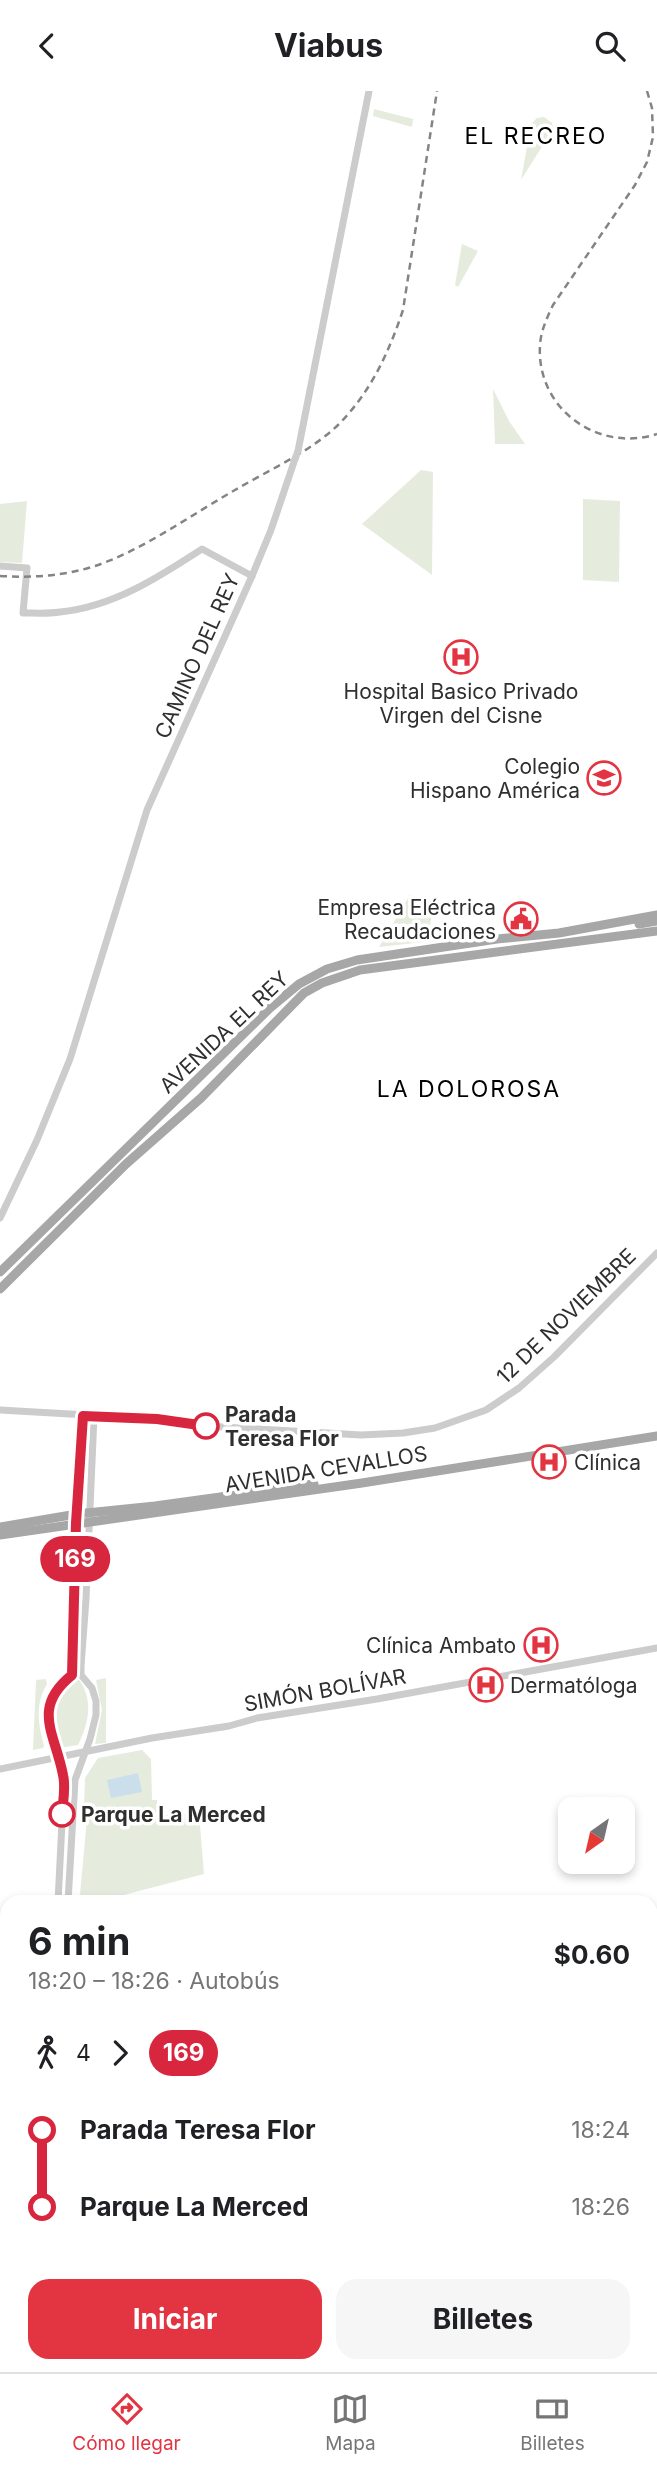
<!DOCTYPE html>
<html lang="es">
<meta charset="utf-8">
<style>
:root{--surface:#fff;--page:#f6f6f6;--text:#202124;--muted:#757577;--line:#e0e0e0;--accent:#e33442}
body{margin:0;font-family:Inter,sans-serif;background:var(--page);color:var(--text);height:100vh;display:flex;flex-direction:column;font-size:26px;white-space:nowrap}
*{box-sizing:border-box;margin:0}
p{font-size:23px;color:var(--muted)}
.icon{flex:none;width:38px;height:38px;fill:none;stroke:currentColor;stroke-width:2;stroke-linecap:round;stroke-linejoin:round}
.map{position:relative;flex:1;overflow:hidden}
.drawer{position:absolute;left:0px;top:1804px;width:658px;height:478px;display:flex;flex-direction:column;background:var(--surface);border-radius:21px 21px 0 0;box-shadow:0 4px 10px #0003}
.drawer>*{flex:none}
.badge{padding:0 14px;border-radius:23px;font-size:24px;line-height:46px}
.needle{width:46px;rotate:214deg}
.buttons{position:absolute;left:558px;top:1706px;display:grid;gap:14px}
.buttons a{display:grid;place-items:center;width:77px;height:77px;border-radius:14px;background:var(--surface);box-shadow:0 4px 10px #0003;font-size:35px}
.map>.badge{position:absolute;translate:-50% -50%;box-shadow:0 0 0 4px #fff}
.legs{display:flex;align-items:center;gap:10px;height:77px;padding:0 28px;font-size:23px}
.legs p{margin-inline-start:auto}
.overview{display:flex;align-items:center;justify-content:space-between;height:119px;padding:0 28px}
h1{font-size:38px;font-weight:700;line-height:52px}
.cta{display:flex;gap:14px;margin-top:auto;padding:14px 28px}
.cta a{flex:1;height:80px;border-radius:21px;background:var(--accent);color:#fff;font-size:28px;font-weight:700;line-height:80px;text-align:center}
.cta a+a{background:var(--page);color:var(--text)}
ul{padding:0 28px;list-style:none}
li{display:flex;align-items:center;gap:24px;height:77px;font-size:26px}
li i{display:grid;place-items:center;width:10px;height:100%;margin:0 9px;background:currentColor}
li i::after{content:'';width:18px;height:18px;margin:-9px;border:5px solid;border-radius:50%;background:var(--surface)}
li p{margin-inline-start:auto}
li:first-child i{background:linear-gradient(#0000 50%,currentColor 0)}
li:last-child i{background:linear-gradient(currentColor 50%,#0000 0)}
header{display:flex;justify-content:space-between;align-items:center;height:91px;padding:0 28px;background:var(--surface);font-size:32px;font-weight:700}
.tabs{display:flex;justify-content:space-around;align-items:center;height:98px;border-top:2px solid var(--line);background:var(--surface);font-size:19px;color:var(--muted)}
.tabs a{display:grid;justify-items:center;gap:4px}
.tabs .selected{color:var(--accent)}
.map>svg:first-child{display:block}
.green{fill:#e5ecdd}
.water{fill:#cadeec}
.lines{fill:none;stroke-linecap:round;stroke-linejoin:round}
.river{stroke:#cadeec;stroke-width:14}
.minor{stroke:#ccc;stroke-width:7}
.major{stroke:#a7a7a7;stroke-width:9}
.rail{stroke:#848484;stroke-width:2.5;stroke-dasharray:7 5;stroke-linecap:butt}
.minor-bridge{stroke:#ccc;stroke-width:7}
.line-1-casing{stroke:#fff;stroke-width:16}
.line-1{stroke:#d7263d;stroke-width:10}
.stop-1-dot{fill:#fff;stroke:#d7263d;stroke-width:3.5}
.labels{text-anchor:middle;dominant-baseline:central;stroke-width:7;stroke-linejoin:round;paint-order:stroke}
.street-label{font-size:21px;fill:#2f2f2f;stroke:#fff}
.poi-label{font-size:21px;fill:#2f2f2f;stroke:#fff;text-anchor:end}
.stop-label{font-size:21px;font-weight:bold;fill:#2f2f2f;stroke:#fff;text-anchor:start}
.neighbourhood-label{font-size:23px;letter-spacing:2px;fill:#000;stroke:#fff}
</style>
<header><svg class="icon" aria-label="back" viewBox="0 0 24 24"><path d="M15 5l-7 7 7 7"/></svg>Viabus<svg class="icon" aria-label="search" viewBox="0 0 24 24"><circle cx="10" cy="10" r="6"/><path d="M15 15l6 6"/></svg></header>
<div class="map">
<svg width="657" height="2281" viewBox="0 0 657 2281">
<rect width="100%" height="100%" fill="#fff"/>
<g class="green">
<path d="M374 18 413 28 412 36 373 25Z"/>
<path d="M544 26 552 32 553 38 521 89 531 33 537 27Z"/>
<path d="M462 153 478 160 458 196 455 194Z"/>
<path d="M493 298 509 330 525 353H495Z"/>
<path d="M421 379 433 381 432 484 362 433Z"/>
<path d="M583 408 620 410 619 491 583 489Z"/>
<path d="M27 410 22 472 0 471V413Z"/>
<path d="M410 804 433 818 430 835 432 850 379 856Z"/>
<path d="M78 1587C94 1609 89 1631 78 1654L59 1657 49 1637 55 1597 63 1588Z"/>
<path d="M106 1587V1652L95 1653 102 1619 96 1589Z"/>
<path d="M46 1588 47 1593C35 1613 38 1633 44 1654L43 1657 33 1659 36 1589Z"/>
<path d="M142 1659 151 1668 152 1709H157L158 1725 199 1722 204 1783 97 1811H88L80 1803 88 1716H84L85 1687 98 1667Z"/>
</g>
<path class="water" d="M138 1682 142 1701 111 1707 107 1689Z"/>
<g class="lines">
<g class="river">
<path d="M651 2167 657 2162"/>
<path d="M349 2275 358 2281"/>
<path d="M30 2281 33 2275"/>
<path d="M571 2281 575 2275"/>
</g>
<g class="minor">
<path d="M298 360 369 0"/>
<path d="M0 475 27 477 23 522C35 522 48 523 60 521 113 516 159 486 202 458L252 485"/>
<path d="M0 1127 37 1049 70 968 147 719 252 485 271 439 295 368"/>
<path d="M0 1319 157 1328 206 1335 361 1344 403 1342 435 1337 486 1319 519 1297 554 1266 657 1162"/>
<path d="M0 1678 152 1647 229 1635 257 1627 377 1608 657 1557"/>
<path d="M58 1811 64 1691 49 1629V1612L57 1596 72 1584 76 1432 83 1325"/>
<path d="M68 1811 75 1689 90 1648 96 1624V1610L92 1597 81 1584V1575L86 1508 94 1325"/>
<path d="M0 1934 7 1935"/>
<path d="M0 1944H7"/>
</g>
<g class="major">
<path d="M639 833 657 830"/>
<path d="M0 1181 270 917 299 893 327 878 357 869 497 848 559 842 657 824"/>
<path d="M0 1198 126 1073 201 1007 304 902 322 892 360 879 657 840"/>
<path d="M0 1436 77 1423 155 1415 314 1393"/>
<path d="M0 1444 362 1392 657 1345"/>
<path d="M0 1866 7 1869"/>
<path d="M0 1875 7 1877"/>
<path d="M651 1965 657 1964"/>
<path d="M651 1978 657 1973"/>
<path d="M0 2166 7 2163"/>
<path d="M0 2187 7 2186"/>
<path d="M594 2275 596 2281"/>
</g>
<g class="rail">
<path d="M647 0 652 17 653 46 647 71 635 94 553 214C547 227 541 239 540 254 536 318 598 362 657 343"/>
<path d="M0 485C32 487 64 485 95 475 143 459 191 424 235 399 269 379 310 361 338 334 371 301 389 261 403 219L437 0"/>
</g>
<path class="minor-bridge" d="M295 368 298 360"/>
</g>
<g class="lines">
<defs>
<path id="line-1" d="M62 1723C63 1710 66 1696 63 1684 55 1642 31 1617 72 1584L76 1432 83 1325 157 1328 206 1335"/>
</defs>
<use href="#line-1" class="line-1-casing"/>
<use href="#line-1" class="line-1"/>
</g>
<defs>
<symbol id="hospital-ring" viewBox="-11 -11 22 22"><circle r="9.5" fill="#fff" stroke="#e33442" stroke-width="1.5"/><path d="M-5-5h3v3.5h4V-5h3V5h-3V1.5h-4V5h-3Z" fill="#e33442"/></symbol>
<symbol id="university-ring" viewBox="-11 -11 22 22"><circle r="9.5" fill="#fff" stroke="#e33442" stroke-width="1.5"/><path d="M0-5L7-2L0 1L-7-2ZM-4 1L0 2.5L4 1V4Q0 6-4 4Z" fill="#e33442"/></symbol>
<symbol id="civic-ring" viewBox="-11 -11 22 22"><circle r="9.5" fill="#fff" stroke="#e33442" stroke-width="1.5"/><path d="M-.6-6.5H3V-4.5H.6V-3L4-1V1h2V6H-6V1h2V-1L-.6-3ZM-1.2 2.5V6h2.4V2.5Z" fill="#e33442"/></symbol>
</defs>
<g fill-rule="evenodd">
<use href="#hospital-ring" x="442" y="547" width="38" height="38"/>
<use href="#university-ring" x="585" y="668" width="38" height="38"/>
<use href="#civic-ring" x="502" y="809" width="38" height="38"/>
<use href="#hospital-ring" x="530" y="1352" width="38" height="38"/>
<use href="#hospital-ring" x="522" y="1535" width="38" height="38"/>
<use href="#hospital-ring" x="467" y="1575" width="38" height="38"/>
</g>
<g class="stop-1-dot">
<circle cx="206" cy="1335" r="12"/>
<circle cx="62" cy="1723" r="12"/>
</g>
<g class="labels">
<g class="street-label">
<text transform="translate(197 565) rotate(-66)">CAMINO DEL REY</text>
<text transform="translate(224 941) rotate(-43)">AVENIDA EL REY</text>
<text transform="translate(566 1225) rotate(-44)">12 DE NOVIEMBRE</text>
<text transform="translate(326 1378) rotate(-9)">AVENIDA CEVALLOS</text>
<text transform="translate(325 1599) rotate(-10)">SIMÓN BOLÍVAR</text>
</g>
<g class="poi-label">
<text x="461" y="600" text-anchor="middle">Hospital Basico Privado<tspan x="461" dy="24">Virgen del Cisne</tspan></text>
<text x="580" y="675">Colegio<tspan x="580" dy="24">Hispano América</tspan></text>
<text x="496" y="816">Empresa Eléctrica<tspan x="496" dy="24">Recaudaciones</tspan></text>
<text x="574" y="1371" text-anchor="start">Clínica</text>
<text x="516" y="1554">Clínica Ambato</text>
<text x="510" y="1594" text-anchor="start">Dermatóloga</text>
</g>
<g class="stop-label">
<text x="225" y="1323">Parada<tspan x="225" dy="24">Teresa Flor</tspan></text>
<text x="81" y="1723">Parque La Merced</text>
</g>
<g class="neighbourhood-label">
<text x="536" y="45">EL RECREO</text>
<text x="469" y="998">LA DOLOROSA</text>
</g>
</g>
</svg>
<div class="buttons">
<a><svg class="needle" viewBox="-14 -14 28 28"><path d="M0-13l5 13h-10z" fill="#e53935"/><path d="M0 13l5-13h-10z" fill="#757577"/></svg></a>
</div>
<b class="badge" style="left:75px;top:1468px;background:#d7263d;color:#fff">169</b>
<section class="drawer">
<div class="overview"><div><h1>6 min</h1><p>18:20 – 18:26 · Autobús</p></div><b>$0.60</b></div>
<div class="legs"><svg class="icon" aria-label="walk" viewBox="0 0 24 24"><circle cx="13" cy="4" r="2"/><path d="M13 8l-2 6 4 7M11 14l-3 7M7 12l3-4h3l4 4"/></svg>4<svg class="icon" aria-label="forward" viewBox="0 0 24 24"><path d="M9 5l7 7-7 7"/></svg><b class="badge" style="background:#d7263d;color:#fff">169</b></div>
<ul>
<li><i style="color:#d7263d"></i><b>Parada Teresa Flor</b><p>18:24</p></li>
<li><i style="color:#d7263d"></i><b>Parque La Merced</b><p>18:26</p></li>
</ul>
<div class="cta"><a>Iniciar</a><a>Billetes</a></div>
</section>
</div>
<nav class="tabs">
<a class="selected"><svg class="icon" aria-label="directions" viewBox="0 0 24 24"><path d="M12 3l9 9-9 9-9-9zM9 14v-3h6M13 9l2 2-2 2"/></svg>Cómo llegar</a>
<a><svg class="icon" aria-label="map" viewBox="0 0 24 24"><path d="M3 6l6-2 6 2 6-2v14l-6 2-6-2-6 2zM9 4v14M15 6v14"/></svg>Mapa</a>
<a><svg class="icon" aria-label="tickets" viewBox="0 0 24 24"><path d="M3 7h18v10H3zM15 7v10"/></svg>Billetes</a>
</nav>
